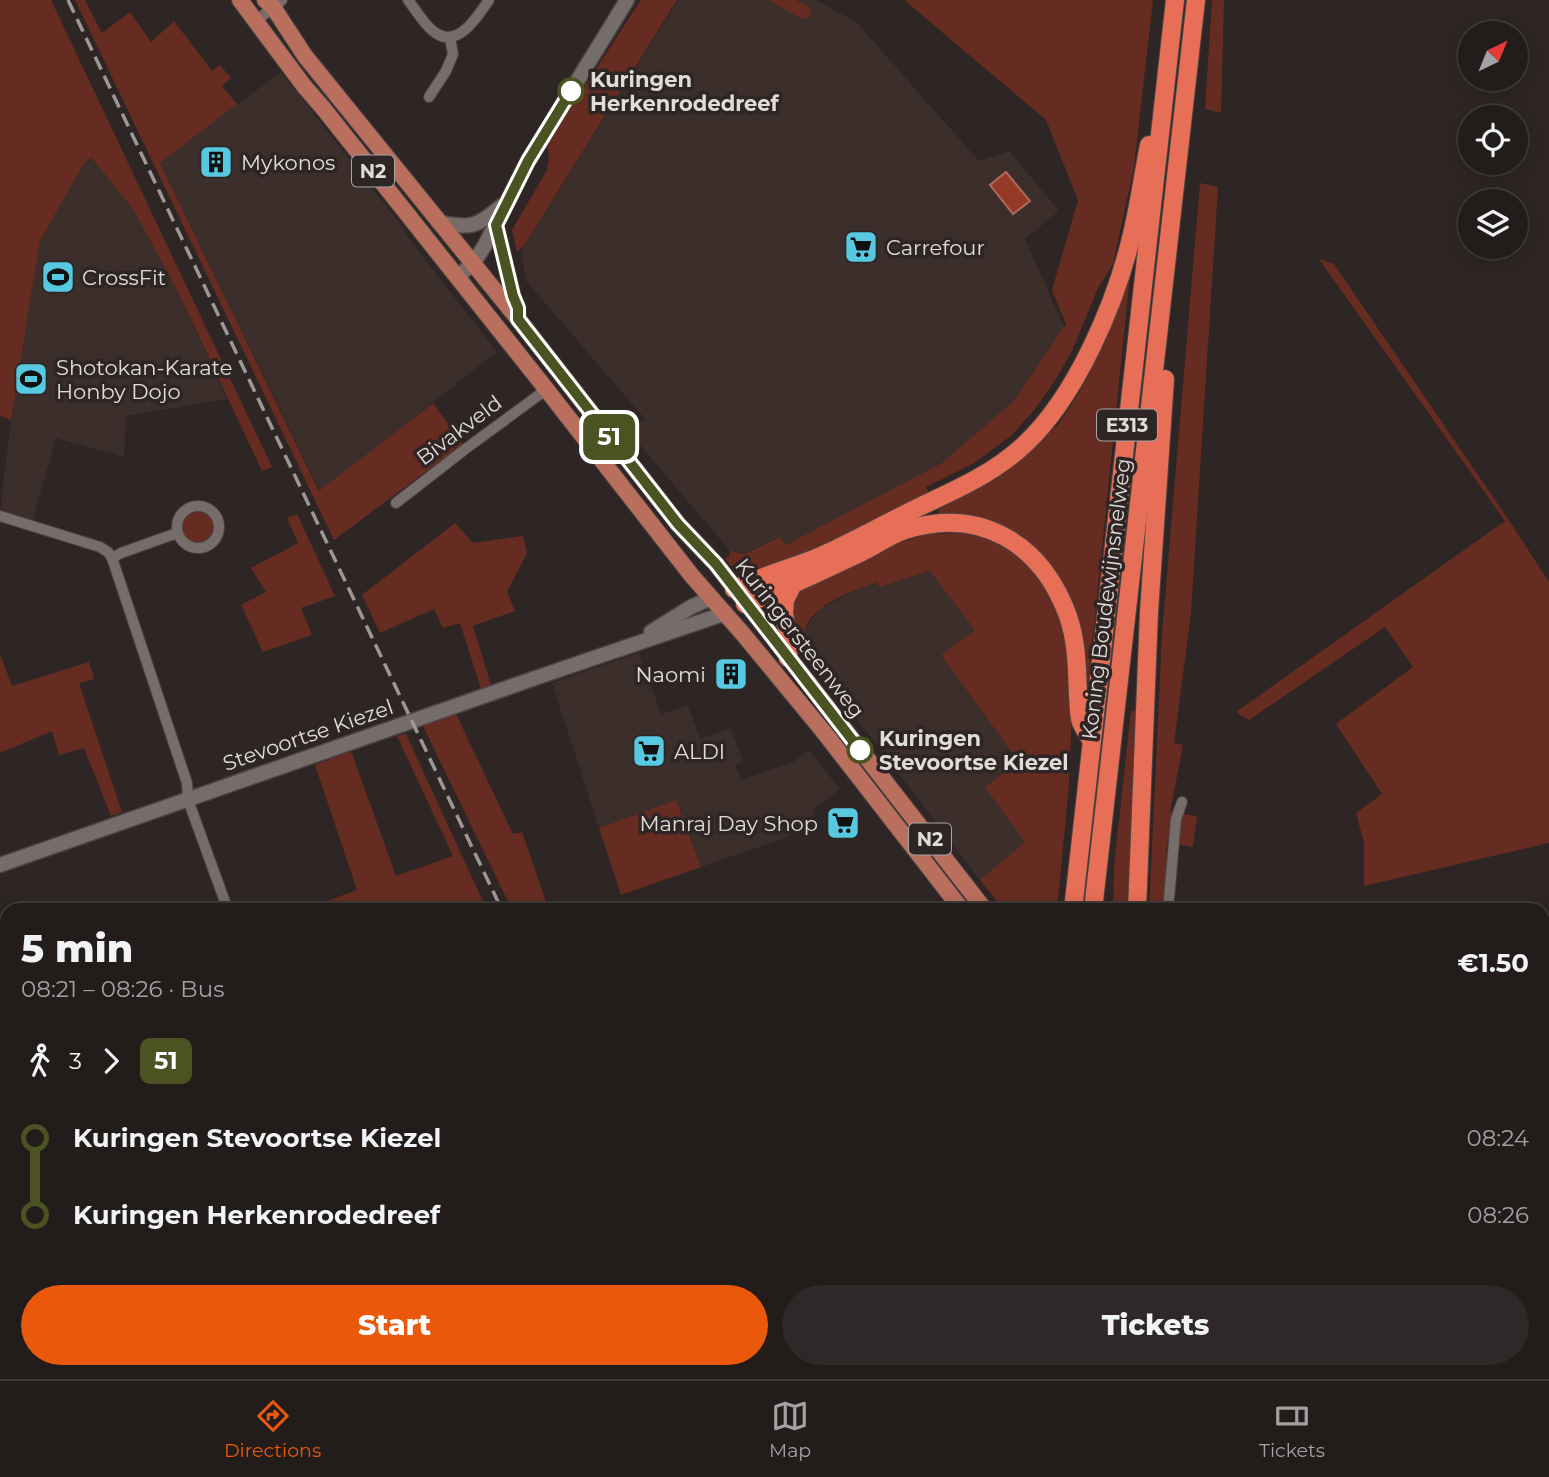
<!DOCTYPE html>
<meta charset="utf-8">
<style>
:root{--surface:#221c1b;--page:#2e2928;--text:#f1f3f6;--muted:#a2a1a3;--line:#3f3a3a;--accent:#ea580c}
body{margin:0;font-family:Montserrat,sans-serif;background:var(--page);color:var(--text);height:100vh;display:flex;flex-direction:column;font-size:26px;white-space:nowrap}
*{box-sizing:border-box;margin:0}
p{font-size:23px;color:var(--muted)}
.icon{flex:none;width:38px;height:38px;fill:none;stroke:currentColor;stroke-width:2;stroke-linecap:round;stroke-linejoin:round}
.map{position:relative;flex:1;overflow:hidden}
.drawer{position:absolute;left:0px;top:903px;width:1550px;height:476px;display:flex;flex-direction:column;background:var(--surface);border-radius:21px 21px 0 0;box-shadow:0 4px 18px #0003,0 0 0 2px var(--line)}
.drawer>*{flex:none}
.badge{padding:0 14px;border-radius:10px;font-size:24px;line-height:46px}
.needle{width:46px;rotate:43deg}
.tools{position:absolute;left:1458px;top:21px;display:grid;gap:14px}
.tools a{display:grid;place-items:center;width:70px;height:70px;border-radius:50%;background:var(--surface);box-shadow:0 4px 18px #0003,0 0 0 2px var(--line);font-size:35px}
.map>.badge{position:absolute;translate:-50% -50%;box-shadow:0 0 0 4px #fff}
.legs{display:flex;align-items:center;gap:10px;height:77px;padding:0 21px;font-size:23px}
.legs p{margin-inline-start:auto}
.overview{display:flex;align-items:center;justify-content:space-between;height:119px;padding:0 21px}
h1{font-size:38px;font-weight:800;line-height:52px}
.primary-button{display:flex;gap:14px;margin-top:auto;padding:14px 21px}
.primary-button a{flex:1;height:80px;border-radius:42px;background:var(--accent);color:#fff;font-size:28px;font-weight:800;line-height:80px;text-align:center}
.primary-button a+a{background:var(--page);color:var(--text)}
ul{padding:0 21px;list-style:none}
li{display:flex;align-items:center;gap:24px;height:77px;font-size:26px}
li i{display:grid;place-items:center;width:10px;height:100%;margin:0 9px;background:currentColor}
li i::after{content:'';width:18px;height:18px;margin:-9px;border:5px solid;border-radius:50%;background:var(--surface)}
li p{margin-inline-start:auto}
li:first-child i{background:linear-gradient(#0000 50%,currentColor 0)}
li:last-child i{background:linear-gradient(currentColor 50%,#0000 0)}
.tabs{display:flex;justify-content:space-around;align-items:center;height:98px;border-top:2px solid var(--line);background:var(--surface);font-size:19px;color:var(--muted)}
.tabs a{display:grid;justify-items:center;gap:4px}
.tabs .active{color:var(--accent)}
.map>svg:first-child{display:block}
.built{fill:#3c2e2a}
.green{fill:#662c21}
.water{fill:#963a28;stroke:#ac6a5d;stroke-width:2}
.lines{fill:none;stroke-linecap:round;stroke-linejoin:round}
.street-casing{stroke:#4b4442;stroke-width:12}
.secondary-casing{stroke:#4b4442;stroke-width:17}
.primary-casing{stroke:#4b4442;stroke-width:18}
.highway-casing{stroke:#4b4442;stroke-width:20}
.street{stroke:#766c69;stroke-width:10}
.secondary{stroke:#766c69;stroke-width:14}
.primary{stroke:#ba6e5e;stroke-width:16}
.highway{stroke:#e76f57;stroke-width:18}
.rail{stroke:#9e9796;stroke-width:3.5;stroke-dasharray:14 7;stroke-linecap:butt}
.line-1-casing{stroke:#fff;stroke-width:16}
.line-1{stroke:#4a5321;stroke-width:10}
.stop-1-dot{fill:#fff;stroke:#4a5321;stroke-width:3.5}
.labels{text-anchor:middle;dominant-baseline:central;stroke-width:7;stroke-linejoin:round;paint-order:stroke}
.shield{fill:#2e2624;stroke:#aba5a3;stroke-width:2}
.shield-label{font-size:19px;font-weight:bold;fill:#e1dbda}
.stop-label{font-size:21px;font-weight:bold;fill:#e1dbda;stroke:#2e2624;text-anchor:start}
.poi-label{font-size:21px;fill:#e1dbda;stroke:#2e2624;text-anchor:start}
.street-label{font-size:21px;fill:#e1dbda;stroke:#2e2624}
</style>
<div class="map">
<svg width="1549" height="1379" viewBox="0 0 1549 1379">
<rect width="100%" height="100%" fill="#2e2624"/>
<g class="built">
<path d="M678 0H816L856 22 979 161 1009 151 1059 211 1025 239 1068 335 1018 405 946 468 785 545 780 537 744 553 730 551 629 432 645 419 526 281 521 251Z"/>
<path d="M281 72 401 225 411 241 497 352 320 491 160 163 237 104Z"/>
<path d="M91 156 133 209 179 294 227 399 126 416 124 457 56 438 32 522 0 512 11 420 40 241 83 165Z"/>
<path d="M930 571 976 630 941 655 1019 762 1026 842 980 880 801 646 806 626 820 609 860 588 878 581 879 587Z"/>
<path d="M639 653 661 714 688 705 700 739 731 728 743 762 735 765 741 780 795 761 809 750 840 789 813 810 819 826 701 867 676 800 599 828 552 683Z"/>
</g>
<g class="green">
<path d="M0 0H51L272 467 262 471 179 294 133 209 91 157 83 165 40 241 11 420 0 416Z"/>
<path d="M75 0H85L102 33 130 12 151 42 174 21 212 71 220 65 231 78 222 86 237 104 160 163 319 491 433 403 463 444 334 540Z"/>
<path d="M641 0H677L525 244 517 252 512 230 547 170 549 159 547 144Z"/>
<path d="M769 0H796L812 9 808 19 796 16Z"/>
<path d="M904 0H1153L1134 167 1113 264 1098 288 1072 351 1054 382 1035 409 1011 436 974 463 926 487 929 494 807 553 754 571H744L733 568 725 559 729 556 730 551 744 554 780 537 786 545 942 463 1014 401 1066 324 1052 290 1078 200 1046 120Z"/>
<path d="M1212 0H1224L1221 113 1205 109Z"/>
<path d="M1200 183 1218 187 1191 613 1174 743 1183 745 1170 812 1197 816 1193 847 1167 842 1166 852 1178 854 1173 910H1149L1162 634Z"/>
<path d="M1319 259 1334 264 1510 522 1549 582V843L1364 886V843L1356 813 1382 794 1336 724 1413 667 1385 627 1249 720 1236 712 1505 521Z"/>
<path d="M1131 266 1088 684 1078 628 1037 555 938 518 939 509 1003 474 1058 425 1077 396 1095 362 1117 313 1127 270Z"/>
<circle cx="198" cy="526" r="17"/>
<path d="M297 514 335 596 301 608 312 635 263 652 241 605 266 592 251 568 298 543 287 518Z"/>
<path d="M455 523 473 543 523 536 527 553 507 592 515 611 473 626 491 685 481 689 460 623 443 628 434 609 380 633 362 595Z"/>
<path d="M971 533 994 540 1017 555 1036 573 1053 596 1069 647 1072 709 1069 785 1057 910H1004L980 880 1025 842 985 787 1019 762 941 655 975 630 930 571 879 587 877 582C853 591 821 601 807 624 804 631 803 639 800 646 788 631 785 603 799 588L866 554 926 534Z"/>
<path d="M0 654 12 686 89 662 94 679 79 683 122 812 111 816 84 748 59 755 52 731 0 753Z"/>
<path d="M1131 711 1140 712 1130 910H1113L1114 866Z"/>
<path d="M456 714 513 834 522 832 549 910H512L423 726Z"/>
<path d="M406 734 487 910H312L311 907 357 890 315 765 351 751 396 876 453 856 397 736Z"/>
<path d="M676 800 701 867 621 895 599 828Z"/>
<path d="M7 997V1167L0 1168V999Z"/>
<path d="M1549 1148V1302L1544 1303V1150Z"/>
<path d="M65 1372H297L299 1379H66Z"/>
<path d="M401 1372H704L707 1379H404Z"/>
<path d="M737 1372H801L808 1379H740Z"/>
<path d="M826 1372H939L930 1379H834Z"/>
<path d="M962 1372H1007L1006 1379H953Z"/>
<path d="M1087 1372H1220L1223 1379H1090Z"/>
</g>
<path class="water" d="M1006 172 1030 201 1013 214 990 185Z"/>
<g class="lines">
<defs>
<g id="street">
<path d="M408 0C416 10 423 23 433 31 457 51 477 17 489 0"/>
<path d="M255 22 282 0"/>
<path d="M429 97 446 71 453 54 450 38"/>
<path d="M396 503 464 450 547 389"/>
<circle cx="198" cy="527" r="21"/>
<path d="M0 516 100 547 108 552 112 558 187 783 188 800 228 910"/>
<path d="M112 558 121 553 177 533"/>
<path d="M1168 910 1176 819 1182 802"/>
<path d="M1544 1025 1549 1023"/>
<path d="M1327 1372 1333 1379"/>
<path d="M1507 1372 1509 1379"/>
</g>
<g id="secondary">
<path d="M438 222C473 229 475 227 503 205"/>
<path d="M496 225 513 296 518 308V319"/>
<path d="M458 276 473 264 485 245 528 161 627 0"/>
<path d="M651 632 691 607 711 598"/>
<path d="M0 865 544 675 726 613"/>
</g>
<g id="primary">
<path d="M240 0 304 86 323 108 543 385 692 576 743 634 823 731 962 910"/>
<path d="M265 0 273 7 305 56 518 319 678 524 716 564 985 910"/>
<path d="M1251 1372 1254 1379"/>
<path d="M1283 1372 1287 1379"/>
</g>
<g id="highway">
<path d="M734 589C760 577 787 569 814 559 850 544 884 524 919 507 956 490 994 473 1024 445 1076 397 1116 303 1132 234 1139 205 1143 175 1149 145"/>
<path d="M745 604C785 589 823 570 862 552 876 545 890 535 905 530 981 506 1042 544 1068 616 1077 642 1077 669 1078 695 1079 703 1078 714 1081 722 1083 728 1088 734 1091 740"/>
<path d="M788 658 790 641 784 614 785 600 792 586"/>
<path d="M1073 910 1175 0"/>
<path d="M1093 910 1196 0"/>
<path d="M1137 910 1149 612 1165 379"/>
<path d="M1077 1372 1079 1379"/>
<path d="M1020 1379 1021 1372"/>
<path d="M1043 1379V1372"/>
</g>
</defs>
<use href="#street" class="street-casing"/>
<use href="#secondary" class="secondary-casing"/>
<use href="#primary" class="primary-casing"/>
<use href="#highway" class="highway-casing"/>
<use href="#street" class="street"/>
<use href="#secondary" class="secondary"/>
<use href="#primary" class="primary"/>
<use href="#highway" class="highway"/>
<g class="rail">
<path d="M68 0 502 910"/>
<path d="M722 1372 726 1379"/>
</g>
</g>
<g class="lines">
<defs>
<path id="line-1" d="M571 91 528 161 496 225 513 296 518 308V319L678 524 716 564 860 750"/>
</defs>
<use href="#line-1" class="line-1-casing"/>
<use href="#line-1" class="line-1"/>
</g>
<defs>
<symbol id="building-square" viewBox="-11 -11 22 22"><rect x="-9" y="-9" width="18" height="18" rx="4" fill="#56c9e0" stroke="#2e2624"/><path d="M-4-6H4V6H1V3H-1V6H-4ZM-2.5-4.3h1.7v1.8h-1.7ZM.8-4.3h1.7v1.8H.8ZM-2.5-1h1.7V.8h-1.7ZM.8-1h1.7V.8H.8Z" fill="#111"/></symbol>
<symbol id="supermarket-square" viewBox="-11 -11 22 22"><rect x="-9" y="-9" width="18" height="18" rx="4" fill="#56c9e0" stroke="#2e2624"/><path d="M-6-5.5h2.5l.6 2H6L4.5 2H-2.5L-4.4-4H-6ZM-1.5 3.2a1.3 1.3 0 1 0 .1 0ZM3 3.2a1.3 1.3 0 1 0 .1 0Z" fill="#111"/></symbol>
<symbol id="stadium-square" viewBox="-11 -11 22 22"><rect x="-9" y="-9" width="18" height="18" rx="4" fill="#56c9e0" stroke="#2e2624"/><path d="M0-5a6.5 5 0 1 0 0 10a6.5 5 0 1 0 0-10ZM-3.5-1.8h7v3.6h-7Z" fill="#111"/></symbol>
</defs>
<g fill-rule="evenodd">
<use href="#building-square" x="197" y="143" width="38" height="38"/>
<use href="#supermarket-square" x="842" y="228" width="38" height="38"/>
<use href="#stadium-square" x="39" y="258" width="38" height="38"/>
<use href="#stadium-square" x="12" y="360" width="38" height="38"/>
<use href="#building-square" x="712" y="655" width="38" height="38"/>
<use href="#supermarket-square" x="630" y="732" width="38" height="38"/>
<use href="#supermarket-square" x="824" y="804" width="38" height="38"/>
</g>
<g class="stop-1-dot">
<circle cx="571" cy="91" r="12"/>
<circle cx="860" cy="750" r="12"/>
</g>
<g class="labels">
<g class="shield">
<rect x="352" y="155.5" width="42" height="31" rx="5"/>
<rect x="1097" y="409.5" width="60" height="31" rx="5"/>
<rect x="909" y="823.5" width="42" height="31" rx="5"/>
</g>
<g class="shield-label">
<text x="373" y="171">N2</text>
<text x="1127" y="425">E313</text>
<text x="930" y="839">N2</text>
</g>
<g class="stop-label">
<text x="590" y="79">Kuringen<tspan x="590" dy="24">Herkenrodedreef</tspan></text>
<text x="879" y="738">Kuringen<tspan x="879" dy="24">Stevoortse Kiezel</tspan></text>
</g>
<g class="poi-label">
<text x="241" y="162">Mykonos</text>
<text x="886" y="247">Carrefour</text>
<text x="82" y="277">CrossFit</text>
<text x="56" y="367">Shotokan-Karate<tspan x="56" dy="24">Honby Dojo</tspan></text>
<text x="706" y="674" text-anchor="end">Naomi</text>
<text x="674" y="751">ALDI</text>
<text x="818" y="823" text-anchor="end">Manraj Day Shop</text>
</g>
<g class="street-label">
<text transform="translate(459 430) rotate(-37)">Bivakveld</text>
<text transform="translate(1106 599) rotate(-83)">Koning Boudewijnsnelweg</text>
<text transform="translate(800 638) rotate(52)">Kuringersteenweg</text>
<text transform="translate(308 735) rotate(-19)">Stevoortse Kiezel</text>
</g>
</g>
</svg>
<div class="tools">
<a><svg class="needle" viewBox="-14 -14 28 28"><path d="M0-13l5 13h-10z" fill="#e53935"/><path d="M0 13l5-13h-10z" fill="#a2a1a3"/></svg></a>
<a><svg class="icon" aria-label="locate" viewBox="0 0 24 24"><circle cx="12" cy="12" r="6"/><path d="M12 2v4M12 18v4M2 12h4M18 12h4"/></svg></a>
<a><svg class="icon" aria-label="layers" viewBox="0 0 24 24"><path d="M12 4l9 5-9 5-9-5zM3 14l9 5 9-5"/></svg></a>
</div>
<b class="badge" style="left:609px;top:437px;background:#4a5321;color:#fff">51</b>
<section class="drawer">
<div class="overview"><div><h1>5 min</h1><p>08:21 – 08:26 · Bus</p></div><b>€1.50</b></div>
<div class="legs"><svg class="icon" aria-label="walk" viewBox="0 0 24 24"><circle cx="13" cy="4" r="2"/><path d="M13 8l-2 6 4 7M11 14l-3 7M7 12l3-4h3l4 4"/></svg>3<svg class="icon" aria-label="forward" viewBox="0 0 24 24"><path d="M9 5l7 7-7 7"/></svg><b class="badge" style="background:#4a5321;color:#fff">51</b></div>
<ul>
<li><i style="color:#4a5321"></i><b>Kuringen Stevoortse Kiezel</b><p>08:24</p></li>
<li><i style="color:#4a5321"></i><b>Kuringen Herkenrodedreef</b><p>08:26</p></li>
</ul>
<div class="primary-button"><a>Start</a><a>Tickets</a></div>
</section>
</div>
<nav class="tabs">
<a class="active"><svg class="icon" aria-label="directions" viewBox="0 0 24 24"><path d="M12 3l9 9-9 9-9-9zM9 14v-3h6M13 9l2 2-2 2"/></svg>Directions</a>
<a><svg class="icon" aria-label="map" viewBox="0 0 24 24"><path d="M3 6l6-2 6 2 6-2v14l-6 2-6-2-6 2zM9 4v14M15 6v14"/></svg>Map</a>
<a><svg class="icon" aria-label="tickets" viewBox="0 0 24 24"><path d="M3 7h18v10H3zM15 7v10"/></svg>Tickets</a>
</nav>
